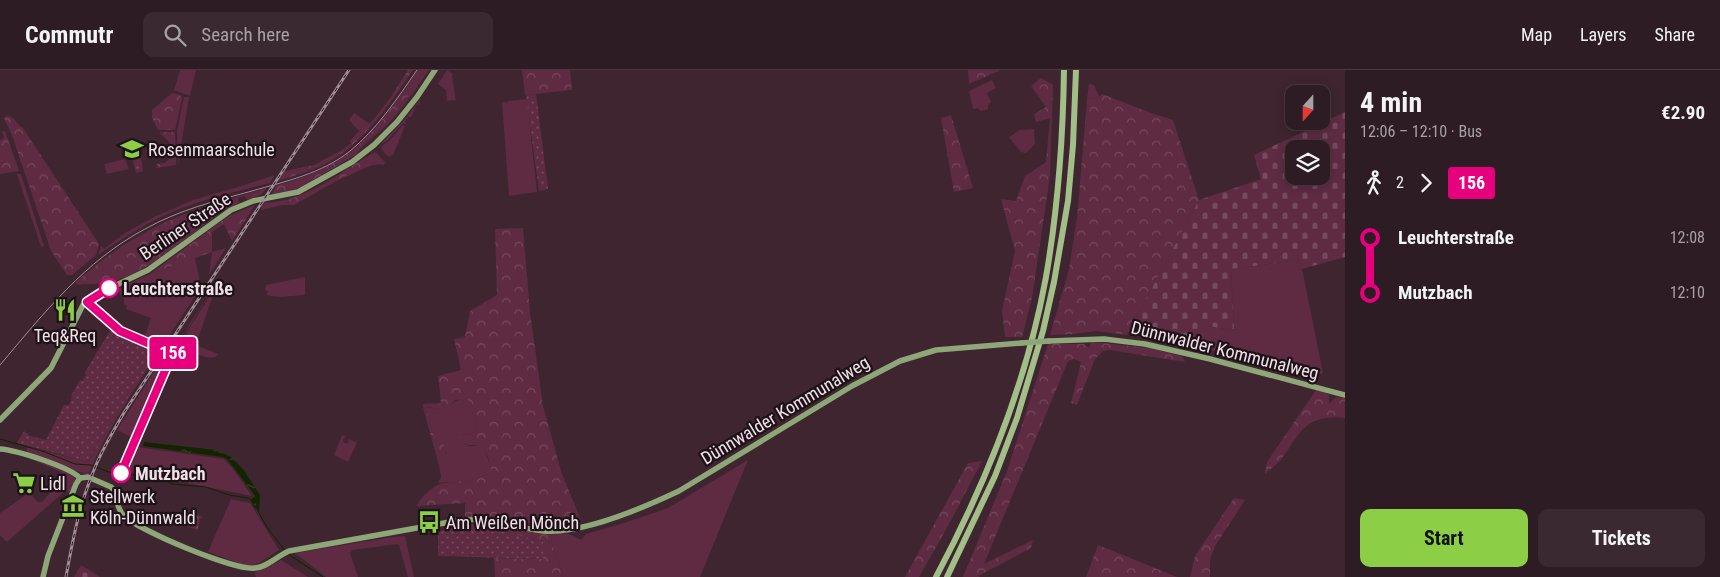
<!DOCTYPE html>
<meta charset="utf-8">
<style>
:root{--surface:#2e1c24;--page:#3a2931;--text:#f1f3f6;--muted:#a7a1a6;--line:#493a41;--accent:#8cce45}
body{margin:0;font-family:"Roboto Condensed",sans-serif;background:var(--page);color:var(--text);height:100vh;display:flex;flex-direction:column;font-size:19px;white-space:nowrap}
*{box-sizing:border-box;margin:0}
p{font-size:16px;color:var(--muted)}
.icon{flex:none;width:28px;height:28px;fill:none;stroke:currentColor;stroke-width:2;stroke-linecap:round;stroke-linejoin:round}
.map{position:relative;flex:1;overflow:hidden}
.details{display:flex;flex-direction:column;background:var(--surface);width:375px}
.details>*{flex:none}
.badge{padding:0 10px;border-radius:4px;font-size:18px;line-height:32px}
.needle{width:32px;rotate:201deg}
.controls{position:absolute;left:1285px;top:15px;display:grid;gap:10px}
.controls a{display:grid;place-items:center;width:45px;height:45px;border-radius:10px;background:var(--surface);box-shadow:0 2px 12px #0003,0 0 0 1px var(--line);font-size:25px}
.map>.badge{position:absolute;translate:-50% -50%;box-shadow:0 0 0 2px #fff}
.legs{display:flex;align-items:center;gap:8px;height:55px;padding:0 15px;font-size:16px}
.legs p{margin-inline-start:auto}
.summary{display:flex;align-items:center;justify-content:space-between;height:85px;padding:0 15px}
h1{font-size:28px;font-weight:700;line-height:38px}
.cta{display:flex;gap:10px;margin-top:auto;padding:10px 15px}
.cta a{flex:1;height:58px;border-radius:10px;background:var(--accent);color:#111;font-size:20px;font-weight:700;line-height:58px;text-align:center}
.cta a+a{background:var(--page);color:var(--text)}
ul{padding:0 15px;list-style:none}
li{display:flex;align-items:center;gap:18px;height:55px;font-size:19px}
li i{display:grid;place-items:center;width:8px;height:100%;margin:0 6px;background:currentColor}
li i::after{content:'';width:12px;height:12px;margin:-6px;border:4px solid;border-radius:50%;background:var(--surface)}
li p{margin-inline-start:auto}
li:first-child i{background:linear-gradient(#0000 50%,currentColor 0)}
li:last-child i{background:linear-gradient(currentColor 50%,#0000 0)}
header{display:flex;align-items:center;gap:30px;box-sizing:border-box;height:70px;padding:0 25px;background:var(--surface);border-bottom:1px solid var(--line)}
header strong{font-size:24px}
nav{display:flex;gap:28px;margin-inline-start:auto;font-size:18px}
.search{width:350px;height:45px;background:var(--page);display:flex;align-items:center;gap:12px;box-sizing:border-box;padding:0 18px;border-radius:10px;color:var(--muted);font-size:19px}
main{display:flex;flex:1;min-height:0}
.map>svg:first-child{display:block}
.green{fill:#5e2b43}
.forest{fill:url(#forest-crowns)}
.cemetery{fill:url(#cemetery-stones);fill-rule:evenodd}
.garden{fill:url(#garden-dots)}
.water{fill:url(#water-ripples)}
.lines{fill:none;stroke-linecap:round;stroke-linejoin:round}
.stream{stroke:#122400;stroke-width:1}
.major{stroke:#8ea779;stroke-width:5.5}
.highway{stroke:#a1bf87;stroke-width:6}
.tram{stroke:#a18c95;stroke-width:1}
.rail-casing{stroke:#a18c95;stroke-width:3}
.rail{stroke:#1d1217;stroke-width:1;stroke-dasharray:4;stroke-linecap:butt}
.major-bridge{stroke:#8ea779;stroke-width:5.5}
.line-1-casing{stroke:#fff;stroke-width:11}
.line-1{stroke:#e6007e;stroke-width:8}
.stop-1-dot{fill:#fff;stroke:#e6007e;stroke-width:2.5}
.labels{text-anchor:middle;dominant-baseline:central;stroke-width:4.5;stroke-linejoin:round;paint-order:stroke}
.poi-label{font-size:18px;fill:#f0dfe6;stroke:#1d1217;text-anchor:start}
.street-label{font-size:18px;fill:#f0dfe6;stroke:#1d1217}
.stop-label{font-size:18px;font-weight:bold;fill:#f0dfe6;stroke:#1d1217;text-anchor:start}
</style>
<header>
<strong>Commutr</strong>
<div class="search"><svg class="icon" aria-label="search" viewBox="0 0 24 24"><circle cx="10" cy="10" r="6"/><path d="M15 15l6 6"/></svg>Search here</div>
<nav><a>Map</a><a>Layers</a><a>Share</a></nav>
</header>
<main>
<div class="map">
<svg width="1345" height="507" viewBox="0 0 1345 507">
<defs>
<pattern id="forest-crowns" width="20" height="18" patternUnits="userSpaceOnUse" patternTransform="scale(1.25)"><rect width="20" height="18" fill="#5e2b43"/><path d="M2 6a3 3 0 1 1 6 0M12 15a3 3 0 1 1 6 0" fill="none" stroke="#75495e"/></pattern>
<pattern id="cemetery-stones" width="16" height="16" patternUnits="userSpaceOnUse" patternTransform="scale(1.25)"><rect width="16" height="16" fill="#5e2b43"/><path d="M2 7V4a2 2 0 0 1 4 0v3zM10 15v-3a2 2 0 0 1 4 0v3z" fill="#75495e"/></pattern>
<pattern id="garden-dots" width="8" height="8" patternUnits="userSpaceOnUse" patternTransform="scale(1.25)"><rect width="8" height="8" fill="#5e2b43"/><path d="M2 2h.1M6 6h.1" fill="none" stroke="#75495e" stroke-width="1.8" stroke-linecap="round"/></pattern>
<pattern id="water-ripples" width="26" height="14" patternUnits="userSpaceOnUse" patternTransform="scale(1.25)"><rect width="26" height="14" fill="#122400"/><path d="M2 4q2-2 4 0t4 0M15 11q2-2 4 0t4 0" fill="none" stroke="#354325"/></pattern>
</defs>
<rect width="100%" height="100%" fill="#3e2530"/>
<g class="green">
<path d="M180 0H196L190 26 174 20Z"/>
<path d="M426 0H429C416 19 404 37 388 54 378 64 365 72 357 84 362 71 379 61 389 50 403 35 414 17 426 0Z"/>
<path d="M447 0 453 4 452 5 456 32 455 30 447 31 446 20 438 14Z"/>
<path d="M992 10 996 18 987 23 991 32 988 35V39L981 41 978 38 973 39 969 21Z"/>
<path d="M1089 14 1094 15 1099 26 1097 28 1087 29Z"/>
<path d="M184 27H189L178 94 177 61Z"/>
<path d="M527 29 537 122 509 126 502 32H506V34L508 31Z"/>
<path d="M419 31 420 33 419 35 417 34 411 48 409 46 405 51 406 55 403 53 388 70 379 76 404 50Z"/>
<path d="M354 43 367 52 359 61 349 50Z"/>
<path d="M403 55 405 56 393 85 388 87 382 80 381 77 389 71Z"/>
<path d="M1034 59 1035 74 1026 83 1021 82 1009 67 1020 60Z"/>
<path d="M375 82 385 92 384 95C374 91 352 105 341 109L365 93 363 89Z"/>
<path d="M125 89 129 99 107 104 104 94Z"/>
<path d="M17 104H21L44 176 41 177Z"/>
<path d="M275 105 270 113C233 122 195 131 161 147 138 158 119 171 98 185L101 176 104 179 125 163 156 146 193 130 238 117Z"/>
<path d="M267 118C261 126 257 127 248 130L244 126 238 128 239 133 233 128Z"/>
<path d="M226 178 209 205 212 182Z"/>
<path d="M195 188 201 217 163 275 132 265 117 255 119 253 118 256 145 265 151 248 126 239 127 236 124 234V229L117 219 150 204Z"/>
<path d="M1298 190 1302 199 1323 303 1315 306 1199 277 1206 256 1234 260 1231 199Z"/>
<path d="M222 205 195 247 180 274 190 253Z"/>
<path d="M305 207V225L280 227 266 225 268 221 265 220 266 215Z"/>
<path d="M216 216 196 275 218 284 215 287 210 288 180 280 179 278 192 254Z"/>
<path d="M159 281H160C133 321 107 360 88 405L26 383 27 377 89 392 94 377 97 378 110 354Z"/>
<path d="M165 284 167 292 134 368 117 360Z"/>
<path d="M461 329H466L471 332 477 356 475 362 461 366 460 372 470 376H480L484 378 492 400 490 403 467 412 459 411 452 414 448 412 438 413 441 407 439 396 444 391 447 383 433 365 427 342 424 341 423 337C430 337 436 340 443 338 451 337 453 331 461 329Z"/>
<path d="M342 365 345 366 343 372 347 374 349 369 357 373 348 392 334 385Z"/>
<path d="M137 377 224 389 233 399 252 426 126 401Z"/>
<path d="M28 388 57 397 73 405 75 409 70 422 65 421 7 472 0 465V443L29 423 38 432H42L63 407 61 402Z"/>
<path d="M748 390 700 507H563L549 463C563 463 569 462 581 470L586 464 624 453 668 438Z"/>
<path d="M231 429 250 433 279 480 259 493 249 497 208 482Z"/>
<path d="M405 466 414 507H408L399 475 397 474 352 480 350 483 358 507H326L295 483 393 467Z"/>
<path d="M281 490 308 507H256L254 502 267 498Z"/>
</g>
<g class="forest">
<path d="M408 0H413C388 36 363 75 323 95 309 102 293 106 278 111L285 101 314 95 342 80 351 73 350 71 367 52 370 54 391 27Z"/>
<path d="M418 0H426C414 17 403 35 389 50 379 61 362 71 357 84L300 118 273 125 272 124 276 115C349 99 378 59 418 0Z"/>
<path d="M522 0H570L572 20 525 25Z"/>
<path d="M968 0H999V1L969 14Z"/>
<path d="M1041 8 1053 15 1050 106 1032 228 1022 267H1005L1002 241 1015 181 1001 129 1016 131 1025 106 1046 92 1050 48 1036 52 1034 44 1046 37 1031 16Z"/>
<path d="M172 23 180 25 182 28 175 60H158L152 48V40Z"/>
<path d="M1102 24 1151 43 1173 50 1199 130 1127 265 1096 261 1075 264 1050 265 1069 199 1077 148 1087 29 1097 28Z"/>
<path d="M951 45 973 118 954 122 941 48Z"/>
<path d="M6 46C16 46 16 55 23 58L99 174 96 185 72 205H67L51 181 13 68 4 48Z"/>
<path d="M2 61H5L19 101 0 104V70L4 68Z"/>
<path d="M159 62H175L176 95 156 98 157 94 165 93 170 88 171 83 167 79 170 76 169 72Z"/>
<path d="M363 89 365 93 358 99 294 135H282L261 140 264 133C301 132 333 108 363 89Z"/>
<path d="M233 128 239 133C187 158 147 217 85 214 80 214 79 216 75 213 124 169 169 146 233 128Z"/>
<path d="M255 135 232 171 224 154 212 162V182L150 204 227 147Z"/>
<path d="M523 158 530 242 543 336 562 404 581 450C550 461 519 450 489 447 481 446 473 446 465 447V433L417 436C421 425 441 408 452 414L459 411 467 412 490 403 491 400C490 394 488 385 484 379 481 374 467 376 460 372L459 369 461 366 475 362 477 356 471 332 466 329 455 330 448 338 434 339 430 337H423V334L441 333 438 306 461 300 454 269 465 267 470 241 497 225 495 159Z"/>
<path d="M1093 272 1150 278 1182 286 1185 292 1110 280 1103 281 1095 289 1077 335 1071 333 1081 292 1074 289 1068 291 984 494 1033 470 1031 478 980 505 979 507H963L1007 401 1048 274H1084L1089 278 1090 274Z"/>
<path d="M1316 320 1326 323 1329 326V334L1336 327 1345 328V348C1308 345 1303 358 1285 384 1280 392 1272 398 1265 404L1267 392Z"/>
<path d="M424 341 427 342C431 351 430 361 436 369L443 371C444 378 447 382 447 388L439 396Z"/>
<path d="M982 391 948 456 919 507H905L968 393Z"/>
<path d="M1234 428 1245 430 1215 476 1210 489V507H1190L1195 486Z"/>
<path d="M482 453 549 463 563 507H495L494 488 542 489 543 472 507 462 466 457 459 455Z"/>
<path d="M1098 475 1177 507H1086Z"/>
</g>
<g class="cemetery">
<path d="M1345 42V187L1302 199 1298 190 1231 199 1234 260 1206 256 1199 277 1128 263 1199 130 1261 109 1254 85ZM1294 79H1321V106H1294Z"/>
<path d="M81 495 100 507H74Z"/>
</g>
<g class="garden">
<path d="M536 24 548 119 539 121 526 25Z"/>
<path d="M141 84 143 88 141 89 143 101 136 103 132 86Z"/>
<path d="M111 259 125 267 159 281 110 354 97 379 94 377 89 392 17 373 24 361 30 366 46 370 64 335H69L72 327 71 326 80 310 82 311 86 305 85 303 87 299Z"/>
<path d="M132 421 147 423 145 434 134 432 131 425Z"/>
<path d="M186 441 203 447 200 449 198 459 197 460 174 451Z"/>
<path d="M459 455 466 457 507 462 543 472V489L438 486V462Z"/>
</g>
<path class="water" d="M144 372 216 380 231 387 243 399 260 425 259 443 251 430 255 426 253 423 227 389 222 387 143 376Z"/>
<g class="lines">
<g class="stream">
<path d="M0 369 45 382 75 394 91 395 111 403 119 404"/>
<path d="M124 404 164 409 172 414 206 417 229 425 248 428 251 430 255 438"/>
<path d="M259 443 267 457 285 481"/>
<path d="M288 484 323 507"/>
</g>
<g class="major">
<path d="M1049 271 1104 269 1145 274 1210 289 1345 325"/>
<path d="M0 350 51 298 83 235 108 219 148 200 231 140 253 131 298 122 352 92 374 75 397 52 417 27 435 0"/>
<path d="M0 379C16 380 70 397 80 408L88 407 111 417 113 419C116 427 117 438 123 445 137 460 235 501 255 498 268 497 277 486 289 481L461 450C489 447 516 458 544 461 584 464 643 438 679 421L852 316 900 291 936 280 1022 273"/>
<path d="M43 507 48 486 76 414 80 408"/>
</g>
<g class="highway">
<path d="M936 507C986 413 1027 312 1046 207 1058 138 1063 69 1064 0"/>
<path d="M947 507 995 406 1017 348 1043 261 1054 212 1068 131 1073 75 1076 0"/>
</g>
<path class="tram" d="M0 295C44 243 85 191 145 159 179 140 215 131 252 121 286 111 321 104 350 81 377 59 397 29 417 0"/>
<defs>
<path id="rail" d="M66 507C72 474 78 441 90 410 99 385 112 363 125 341L349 0"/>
</defs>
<use href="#rail" class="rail-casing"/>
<use href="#rail" class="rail"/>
<path class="major-bridge" d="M1022 273 1049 271"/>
</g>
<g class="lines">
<defs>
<path id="line-1" d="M109 218 87 232 120 261 166 281 173 282 121 403"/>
</defs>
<use href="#line-1" class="line-1-casing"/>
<use href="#line-1" class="line-1"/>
</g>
<defs>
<symbol id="school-bare" viewBox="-9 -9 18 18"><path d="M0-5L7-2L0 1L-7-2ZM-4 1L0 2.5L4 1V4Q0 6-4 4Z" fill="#8cce45" stroke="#1d1217" stroke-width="2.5" paint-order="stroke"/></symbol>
<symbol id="restaurant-bare" viewBox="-9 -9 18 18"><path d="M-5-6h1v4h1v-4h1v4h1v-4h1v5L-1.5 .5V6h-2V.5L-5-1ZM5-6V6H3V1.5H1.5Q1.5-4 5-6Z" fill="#8cce45" stroke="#1d1217" stroke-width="2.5" paint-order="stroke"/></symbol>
<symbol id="supermarket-bare" viewBox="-9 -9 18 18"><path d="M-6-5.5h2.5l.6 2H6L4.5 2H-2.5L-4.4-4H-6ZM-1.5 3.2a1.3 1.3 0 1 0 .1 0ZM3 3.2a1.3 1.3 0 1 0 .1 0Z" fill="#8cce45" stroke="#1d1217" stroke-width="2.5" paint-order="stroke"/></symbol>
<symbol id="museum-bare" viewBox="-9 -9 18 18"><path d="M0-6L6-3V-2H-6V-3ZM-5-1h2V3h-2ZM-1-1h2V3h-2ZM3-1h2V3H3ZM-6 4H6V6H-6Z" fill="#8cce45" stroke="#1d1217" stroke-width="2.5" paint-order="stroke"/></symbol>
<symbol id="bus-bare" viewBox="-9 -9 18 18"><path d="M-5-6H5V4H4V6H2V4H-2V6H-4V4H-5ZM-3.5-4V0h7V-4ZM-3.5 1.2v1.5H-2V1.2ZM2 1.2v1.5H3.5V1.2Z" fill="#8cce45" stroke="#1d1217" stroke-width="2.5" paint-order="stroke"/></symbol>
</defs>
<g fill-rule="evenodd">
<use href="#school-bare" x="116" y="63" width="32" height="32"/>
<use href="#restaurant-bare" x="49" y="224" width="32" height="32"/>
<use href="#supermarket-bare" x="8" y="397" width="32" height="32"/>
<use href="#museum-bare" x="57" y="420" width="32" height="32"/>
<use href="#bus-bare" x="413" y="436" width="32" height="32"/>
</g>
<g class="stop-1-dot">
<circle cx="109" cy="218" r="9"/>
<circle cx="121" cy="403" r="9"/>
</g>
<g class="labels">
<g class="poi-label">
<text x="148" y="79">Rosenmaarschule</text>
<text x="65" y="265" text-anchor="middle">Teq&amp;Req</text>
<text x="40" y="413">Lidl</text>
<text x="90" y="426">Stellwerk<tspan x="90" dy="21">Köln-Dünnwald</tspan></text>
<text x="446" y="452">Am Weißen Mönch</text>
</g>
<g class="street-label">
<text transform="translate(185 156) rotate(-34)">Berliner Straße</text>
<text transform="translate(1225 280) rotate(14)">Dünnwalder Kommunalweg</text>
<text transform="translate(785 340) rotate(-31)">Dünnwalder Kommunalweg</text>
</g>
<g class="stop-label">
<text x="123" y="218">Leuchterstraße</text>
<text x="135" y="403">Mutzbach</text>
</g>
</g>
</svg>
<div class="controls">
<a><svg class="needle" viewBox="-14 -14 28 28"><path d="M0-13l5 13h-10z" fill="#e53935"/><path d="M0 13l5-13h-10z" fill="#a7a1a6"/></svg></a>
<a><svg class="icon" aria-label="layers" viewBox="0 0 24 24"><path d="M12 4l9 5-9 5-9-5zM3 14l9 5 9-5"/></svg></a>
</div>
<b class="badge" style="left:173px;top:283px;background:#e6007e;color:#fff">156</b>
</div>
<section class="details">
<div class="summary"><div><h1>4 min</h1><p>12:06 – 12:10 · Bus</p></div><b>€2.90</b></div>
<div class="legs"><svg class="icon" aria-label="walk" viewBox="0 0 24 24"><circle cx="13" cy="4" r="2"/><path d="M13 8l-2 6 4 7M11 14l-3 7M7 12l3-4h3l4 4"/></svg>2<svg class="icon" aria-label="forward" viewBox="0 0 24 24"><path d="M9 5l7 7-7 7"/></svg><b class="badge" style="background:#e6007e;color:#fff">156</b></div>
<ul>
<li><i style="color:#e6007e"></i><b>Leuchterstraße</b><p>12:08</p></li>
<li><i style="color:#e6007e"></i><b>Mutzbach</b><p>12:10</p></li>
</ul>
<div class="cta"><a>Start</a><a>Tickets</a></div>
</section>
</main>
